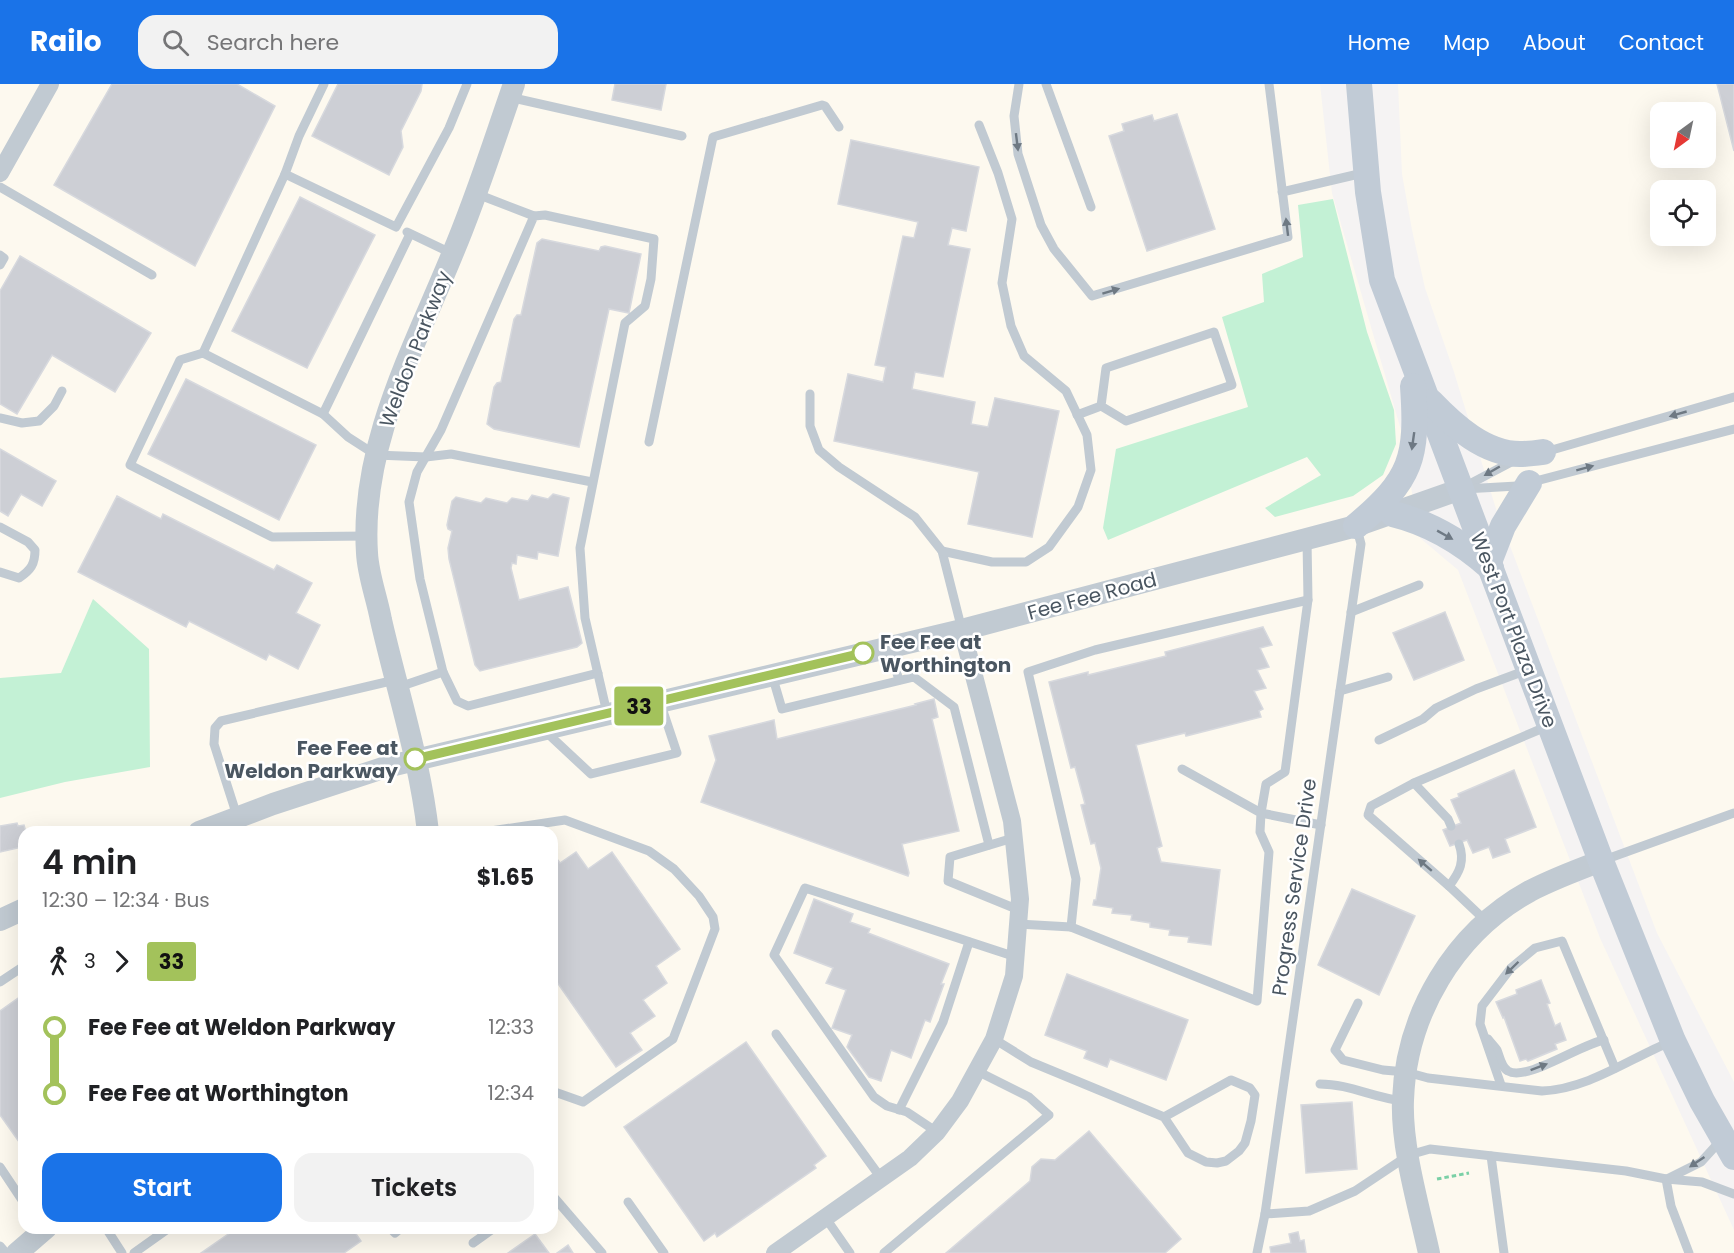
<!DOCTYPE html>
<meta charset="utf-8">
<style>
:root{--surface:#fff;--page:#f2f2f2;--text:#202124;--muted:#757577;--accent:#1a73e8}
body{margin:0;font-family:Poppins,sans-serif;background:var(--page);color:var(--text);height:100vh;display:flex;flex-direction:column;font-size:22px;white-space:nowrap}
*{box-sizing:border-box;margin:0}
p{font-size:20px;color:var(--muted)}
.icon{flex:none;width:33px;height:33px;fill:none;stroke:currentColor;stroke-width:2;stroke-linecap:round;stroke-linejoin:round}
.map{position:relative;flex:1;overflow:hidden}
.side{position:absolute;left:18px;top:742px;width:540px;height:408px;display:flex;flex-direction:column;background:var(--surface);border-radius:18px;box-shadow:0 6px 24px #0002}
.side>*{flex:none}
.badge{padding:0 12px;border-radius:4px;font-size:21px;line-height:39px}
.needle{width:39px;rotate:213deg}
.tools{position:absolute;left:1650px;top:18px;display:grid;gap:12px}
.tools a{display:grid;place-items:center;width:66px;height:66px;border-radius:12px;background:var(--surface);box-shadow:0 6px 24px #0002;font-size:30px}
.map>.badge{position:absolute;translate:-50% -50%;box-shadow:0 0 0 3px #fff}
.legs{display:flex;align-items:center;gap:9px;height:66px;padding:0 24px;font-size:20px}
.legs p{margin-inline-start:auto}
.overview{display:flex;align-items:center;justify-content:space-between;height:102px;padding:0 24px}
h1{font-size:33px;font-weight:600;line-height:45px}
.primary-button{display:flex;gap:12px;margin-top:auto;padding:12px 24px}
.primary-button a{flex:1;height:69px;border-radius:18px;background:var(--accent);color:#fff;font-size:24px;font-weight:600;line-height:69px;text-align:center}
.primary-button a+a{background:var(--page);color:var(--text)}
ul{padding:0 24px;list-style:none}
li{display:flex;align-items:center;gap:21px;height:66px;font-size:22px}
li i{display:grid;place-items:center;width:9px;height:100%;margin:0 8px;background:currentColor}
li i::after{content:'';width:15px;height:15px;margin:-8px;border:4px solid;border-radius:50%;background:var(--surface)}
li p{margin-inline-start:auto}
li:first-child i{background:linear-gradient(#0000 50%,currentColor 0)}
li:last-child i{background:linear-gradient(currentColor 50%,#0000 0)}
header{display:flex;align-items:center;gap:36px;box-sizing:border-box;height:84px;padding:0 30px;background:var(--accent);color:#fff}
header strong{font-size:28px}
nav{display:flex;gap:33px;margin-inline-start:auto;font-size:21px}
.search{width:420px;height:54px;background:var(--page);display:flex;align-items:center;gap:15px;box-sizing:border-box;padding:0 21px;border-radius:18px;color:var(--muted);font-size:22px}
.map>svg:first-child{display:block}
.commercial{fill:#fdf9ef;fill-rule:evenodd}
.green{fill:#c3f1d5}
.building{fill:#cdcfd5;stroke:#d7d9de;stroke-width:1.5}
.lines{fill:none;stroke-linecap:round;stroke-linejoin:round}
.path{stroke:#7ad0a6;stroke-width:3;stroke-dasharray:4.5 3;stroke-linecap:butt}
.service{stroke:#c1cad2;stroke-width:9}
.minor{stroke:#c1cad2;stroke-width:18}
.tertiary{stroke:#c1cad2;stroke-width:22}
.secondary{stroke:#c1cbd6;stroke-width:26}
.oneway{fill:#6e7983}
.oneway2{fill:#6e7984}
.line-1-casing{stroke:#fff;stroke-width:14}
.line-1{stroke:#a3c25b;stroke-width:9}
.stop-1-dot{fill:#fff;stroke:#a3c25b;stroke-width:3}
.labels{text-anchor:middle;dominant-baseline:central;stroke-width:5;stroke-linejoin:round;paint-order:stroke}
.street-label{font-size:20px;fill:#4a5661;stroke:#fff}
.stop-label{font-size:20px;font-weight:bold;fill:#4a5661;stroke:#fff;text-anchor:start}
</style>
<header>
<strong>Railo</strong>
<div class="search"><svg class="icon" aria-label="search" viewBox="0 0 24 24"><circle cx="10" cy="10" r="6"/><path d="M15 15l6 6"/></svg>Search here</div>
<nav><a>Home</a><a>Map</a><a>About</a><a>Contact</a></nav>
</header>
<div class="map">
<svg width="1734" height="1169" viewBox="0 0 1734 1169">
<rect width="100%" height="100%" fill="#f5f3f3"/>
<g class="commercial">
<path d="M0 0H1320L1332 109 1401 346 1420 454 1458 486 1600 854 1734 1146V1169H0ZM24 748H552V1144H24Z"/>
<path d="M1398 0H1734V998L1657 849 1496 425 1454 288 1425 204 1412 146 1402 90ZM1660 28H1706V74H1660ZM1660 106H1706V152H1660Z"/>
</g>
<g class="green">
<path d="M1333 115 1367 248 1394 326 1396 360 1383 391 1353 412 1275 433 1265 424 1321 391 1307 373 1108 456 1103 444 1116 365 1248 323 1222 233 1264 218 1262 190 1303 173 1298 121Z"/>
<path d="M93 515 149 565 150 683 65 698 0 714V594L61 589Z"/>
</g>
<g class="building">
<path d="M112 0H237L275 22 195 182 54 101Z"/>
<path d="M338 0H422L421 7 401 47 403 63 389 91 312 52Z"/>
<path d="M615 0H666L661 26 612 16Z"/>
<path d="M1717 0H1734V67Z"/>
<path d="M1177 30 1215 145 1147 167 1109 52 1124 47 1122 40 1152 31 1154 37Z"/>
<path d="M851 56 979 83 966 147 952 144 948 161 970 165 943 293 915 288 912 305 975 318 971 340 988 343 995 314 1059 327 1032 453 968 440 979 388 834 357 848 290 883 298 886 283 875 281 903 152 914 154 918 138 838 120Z"/>
<path d="M300 113 375 151 307 284 232 247Z"/>
<path d="M542 155 599 167 601 163 605 162 641 170 629 229 609 225 579 363 494 345 487 340 494 303 497 299 501 298 514 235 517 231H521L537 159Z"/>
<path d="M20 172 151 249 115 308 52 271 17 330 0 320V207Z"/>
<path d="M186 295 316 361 279 436 148 370Z"/>
<path d="M0 365 56 397 42 422 21 410 8 432 0 427Z"/>
<path d="M553 410 569 414 558 472 538 468 537 475 517 471 516 480 512 479 511 484 519 516 568 503 582 559 577 563 480 587 475 581 449 475 448 464 452 447 448 445 447 441 452 417 456 413 481 419 486 414 507 419 512 414 528 417 532 411 548 415Z"/>
<path d="M117 412 161 435 163 430 274 486 277 481 312 499 296 529 320 541 298 585 269 570 266 576 189 537 186 543 78 488Z"/>
<path d="M1445 528 1464 576 1414 596 1393 549Z"/>
<path d="M1263 543 1272 561 1260 564 1269 583 1257 586 1266 604 1254 607 1263 625 1259 627 1261 633 1186 652 1185 649 1136 661 1162 762 1157 764 1161 778 1220 786 1211 861 1188 858 1189 853 1169 851 1170 846 1150 843V839L1131 836 1132 831 1112 829 1113 824 1093 821 1094 816H1096L1101 784 1095 759 1091 760 1081 721 1085 720 1075 683 1071 684 1049 598 1088 588V591L1166 572 1165 568Z"/>
<path d="M934 615 938 633 932 635 959 747 902 760 909 789 908 792 701 718 716 676 709 652 774 636 777 655 916 621 915 620Z"/>
<path d="M1514 686 1536 743 1505 755 1510 768 1493 774 1489 763 1473 769 1467 756 1450 762 1443 746 1461 739 1451 716 1459 713 1458 710Z"/>
<path d="M17 739 18 742 24 741 26 748H24V760L21 761 22 763 0 768V742Z"/>
<path d="M576 768 588 785 612 768 680 865 656 882 667 899 643 916 655 932 630 949 642 966 616 983 552 891V773L554 771 560 779Z"/>
<path d="M1352 805 1415 832 1379 911 1318 881Z"/>
<path d="M814 815 853 830 850 838 870 845 868 849 949 880 941 900H944L930 938 925 936 911 974 891 966 881 997 869 993 847 963 852 951 832 944 846 906 826 899 833 884 794 869Z"/>
<path d="M1067 890 1188 936 1166 996 1110 975 1107 983 1084 974 1087 967 1045 951Z"/>
<path d="M1541 896 1550 919 1547 920 1555 942 1560 939 1566 956 1555 960 1557 965 1528 977 1526 975 1520 977 1504 933 1503 934 1496 918 1517 910 1516 906Z"/>
<path d="M24 910V1065L0 1031V927Z"/>
<path d="M746 958 826 1072 814 1081 816 1084 717 1153 715 1149 704 1157 624 1043Z"/>
<path d="M1352 1018 1357 1085 1306 1089 1301 1021Z"/>
<path d="M1089 1047 1181 1155 1165 1169H946L1030 1097 1032 1083 1041 1075 1055 1076Z"/>
<path d="M237 1144H352L361 1157 344 1169H201Z"/>
<path d="M1298 1148 1300 1157 1304 1156 1306 1169H1271L1270 1163 1291 1159 1289 1150Z"/>
<path d="M535 1150 549 1169H508Z"/>
<path d="M568 1161 573 1169H557Z"/>
</g>
<g class="lines">
<path class="path" d="M1437 1095 1469 1089"/>
<g class="service">
<path d="M324 0 299 52 285 90 396 143 449 44 467 0"/>
<path d="M1019 0 1014 32 1018 70 1041 141 1054 165 1092 212 1288 153 1269 0"/>
<path d="M1046 0 1091 123"/>
<path d="M509 13 682 52"/>
<path d="M0 103 152 191"/>
<path d="M1282 108 1363 89"/>
<path d="M477 110 534 132"/>
<path d="M407 148 451 169"/>
<path d="M0 171 4 174 0 181"/>
<path d="M203 269 285 90"/>
<path d="M810 310V342L819 366 839 383 915 433 942 467 962 546"/>
<path d="M323 330 410 150"/>
<path d="M1077 331 1101 322 1126 337 1232 301 1214 248 1106 284 1101 322"/>
<path d="M0 334 22 339 39 337 54 322 62 307"/>
<path d="M649 358 713 53 822 21 825 22 839 43"/>
<path d="M1545 368 1734 313"/>
<path d="M1464 403 1515 376"/>
<path d="M1464 405 1517 402 1734 345"/>
<path d="M0 443 28 458 35 466C35 480 31 486 19 494L0 488"/>
<path d="M367 452 272 453 130 381 180 276 203 269 323 330 348 353 376 371 426 373 451 370 592 398"/>
<path d="M1307 456 1308 516"/>
<path d="M942 467 992 478H1026L1049 463 1078 423 1091 386 1087 351 1066 307 1024 272 1011 242 1002 199 1012 135 998 89 979 41"/>
<path d="M1351 528 1419 501"/>
<path d="M889 564 899 596"/>
<path d="M443 588 457 617 468 622 598 589"/>
<path d="M772 591 782 625 914 593 954 623 989 761"/>
<path d="M399 603 443 588 420 495 409 418 417 388 441 346 534 132 545 131 654 155 651 195 645 222 625 239 580 464 585 534 607 629"/>
<path d="M1340 607 1388 593"/>
<path d="M546 648 591 690 677 669 660 618"/>
<path d="M1379 656 1423 635 1436 624 1476 605 1527 586"/>
<path d="M1414 699 1548 642"/>
<path d="M237 732 214 660 215 644 221 637 395 596"/>
<path d="M1451 742 1448 735 1414 699 1371 722 1368 731 1449 802C1460 788 1465 777 1459 760"/>
<path d="M484 748 565 736 649 767 674 785 699 812 713 833 715 845 673 955 583 1018 552 1007"/>
<path d="M1013 754 950 773 948 797 1019 826"/>
<path d="M1604 776 1734 729"/>
<path d="M1449 802 1487 838"/>
<path d="M1018 840 1071 843 1076 795 1028 588 1095 566 1308 516 1285 688 1266 700 1261 729 1321 741"/>
<path d="M1071 843 1257 917 1269 768 1260 748 1261 729 1182 685"/>
<path d="M0 898 24 882"/>
<path d="M1358 919 1335 966 1343 976 1383 986 1406 988 1428 994 1542 1007C1588 1005 1629 975 1670 958"/>
<path d="M776 950 881 1094"/>
<path d="M994 955 1031 978 1164 1033 1188 1069 1206 1078 1217 1079 1226 1077 1239 1067 1245 1059 1251 1037 1255 1011 1250 1004 1231 996 1164 1033"/>
<path d="M1488 955C1491 959 1494 962 1497 966 1500 973 1501 983 1508 987 1526 998 1581 960 1604 956"/>
<path d="M1320 1000C1349 1000 1374 1014 1403 1017"/>
<path d="M1501 1001 1480 940 1482 922 1511 884 1535 864 1562 857 1615 984"/>
<path d="M899 1026 943 938 969 858"/>
<path d="M937 1048 907 1028 887 1022 874 1013 774 871 805 804 1016 873"/>
<path d="M1491 1072 1504 1169"/>
<path d="M0 1083 24 1119"/>
<path d="M1669 1094 1701 1078 1722 1055"/>
<path d="M1666 1095 1671 1122 1689 1169"/>
<path d="M552 1111 602 1169"/>
<path d="M628 1118 664 1169"/>
<path d="M1265 1130 1309 1127 1355 1107 1409 1071 1430 1065 1626 1087 1666 1095 1702 1098 1734 1110"/>
<path d="M825 1133 850 1169"/>
<path d="M106 1144 122 1169"/>
<path d="M390 1144 395 1149 401 1144"/>
<path d="M473 1159 494 1144"/>
<path d="M0 1162 6 1169"/>
<path d="M134 1169 169 1144"/>
<path d="M884 1169 1049 1031 1029 1013 977 987"/>
<path d="M1257 1169 1265 1130 1361 460 1357 445"/>
</g>
<g class="minor">
<path d="M0 89 50 0"/>
<path d="M775 1169 910 1074 937 1048 960 1017 994 955 1014 892 1020 815 1012 737 962 546"/>
</g>
<g class="tertiary">
<path d="M199 748 273 720 386 683 962 546 1356 442 1461 405"/>
<path d="M428 748C420 676 397 606 381 536 377 514 368 491 367 469 360 363 413 266 452 171 476 115 494 57 514 0"/>
<path d="M0 836 24 825"/>
<path d="M17 1169 46 1144"/>
<path d="M1429 1169C1419 1123 1401 1063 1403 1016 1406 930 1454 849 1530 807 1553 795 1577 786 1601 777"/>
</g>
<g class="secondary">
<path d="M1359 0 1368 108 1382 196 1601 777 1673 957 1702 1017 1734 1073"/>
<path d="M1431 318C1454 342 1485 370 1520 370 1527 370 1536 369 1543 368"/>
<path d="M1393 430C1430 439 1462 458 1491 484"/>
<path d="M1356 442C1412 395 1418 374 1413 302"/>
<path d="M1489 478 1503 442 1529 399"/>
</g>
</g>
<defs><path id="oneway-solid" d="M-6-.8H1V-3.2L6.5 0L1 3.2V.8H-6Z" transform="scale(1.5)"/></defs>
<g class="oneway">
<use href="#oneway-solid" transform="translate(1017 58) rotate(83)"/>
<use href="#oneway-solid" transform="translate(1287 143) rotate(-97)"/>
<use href="#oneway-solid" transform="translate(1111 207) rotate(-17)"/>
<use href="#oneway-solid" transform="translate(1678 330) rotate(164)"/>
<use href="#oneway-solid" transform="translate(1585 384) rotate(-15)"/>
<use href="#oneway-solid" transform="translate(1492 387) rotate(150)"/>
<use href="#oneway-solid" transform="translate(1425 781) rotate(-139)"/>
<use href="#oneway-solid" transform="translate(1512 884) rotate(136)"/>
<use href="#oneway-solid" transform="translate(1539 983) rotate(-21)"/>
<use href="#oneway-solid" transform="translate(1697 1078) rotate(146)"/>
</g>
<g class="oneway2">
<use href="#oneway-solid" transform="translate(1413 357) rotate(98)"/>
<use href="#oneway-solid" transform="translate(1445 451) rotate(29)"/>
</g>
<g class="lines">
<defs>
<path id="line-1" d="M415 675 863 569"/>
</defs>
<use href="#line-1" class="line-1-casing"/>
<use href="#line-1" class="line-1"/>
</g>
<g class="stop-1-dot">
<circle cx="863" cy="569" r="10"/>
<circle cx="415" cy="675" r="10"/>
</g>
<g class="labels">
<g class="street-label">
<text transform="translate(415 265) rotate(-69)">Weldon Parkway</text>
<text transform="translate(1092 512) rotate(-15)">Fee Fee Road</text>
<text transform="translate(1514 546) rotate(69)">West Port Plaza Drive</text>
<text transform="translate(1294 803) rotate(-82)">Progress Service Drive</text>
</g>
<g class="stop-label">
<text x="880" y="558">Fee Fee at<tspan x="880" dy="23">Worthington</tspan></text>
<text x="398" y="664" text-anchor="end">Fee Fee at<tspan x="398" dy="23">Weldon Parkway</tspan></text>
</g>
</g>
</svg>
<div class="tools">
<a><svg class="needle" viewBox="-14 -14 28 28"><path d="M0-13l5 13h-10z" fill="#e53935"/><path d="M0 13l5-13h-10z" fill="#757577"/></svg></a>
<a><svg class="icon" aria-label="locate" viewBox="0 0 24 24"><circle cx="12" cy="12" r="6"/><path d="M12 2v4M12 18v4M2 12h4M18 12h4"/></svg></a>
</div>
<b class="badge" style="left:639px;top:622px;background:#a3c25b;color:#111">33</b>
<section class="side">
<div class="overview"><div><h1>4 min</h1><p>12:30 – 12:34 · Bus</p></div><b>$1.65</b></div>
<div class="legs"><svg class="icon" aria-label="walk" viewBox="0 0 24 24"><circle cx="13" cy="4" r="2"/><path d="M13 8l-2 6 4 7M11 14l-3 7M7 12l3-4h3l4 4"/></svg>3<svg class="icon" aria-label="forward" viewBox="0 0 24 24"><path d="M9 5l7 7-7 7"/></svg><b class="badge" style="background:#a3c25b;color:#111">33</b></div>
<ul>
<li><i style="color:#a3c25b"></i><b>Fee Fee at Weldon Parkway</b><p>12:33</p></li>
<li><i style="color:#a3c25b"></i><b>Fee Fee at Worthington</b><p>12:34</p></li>
</ul>
<div class="primary-button"><a>Start</a><a>Tickets</a></div>
</section>
</div>
